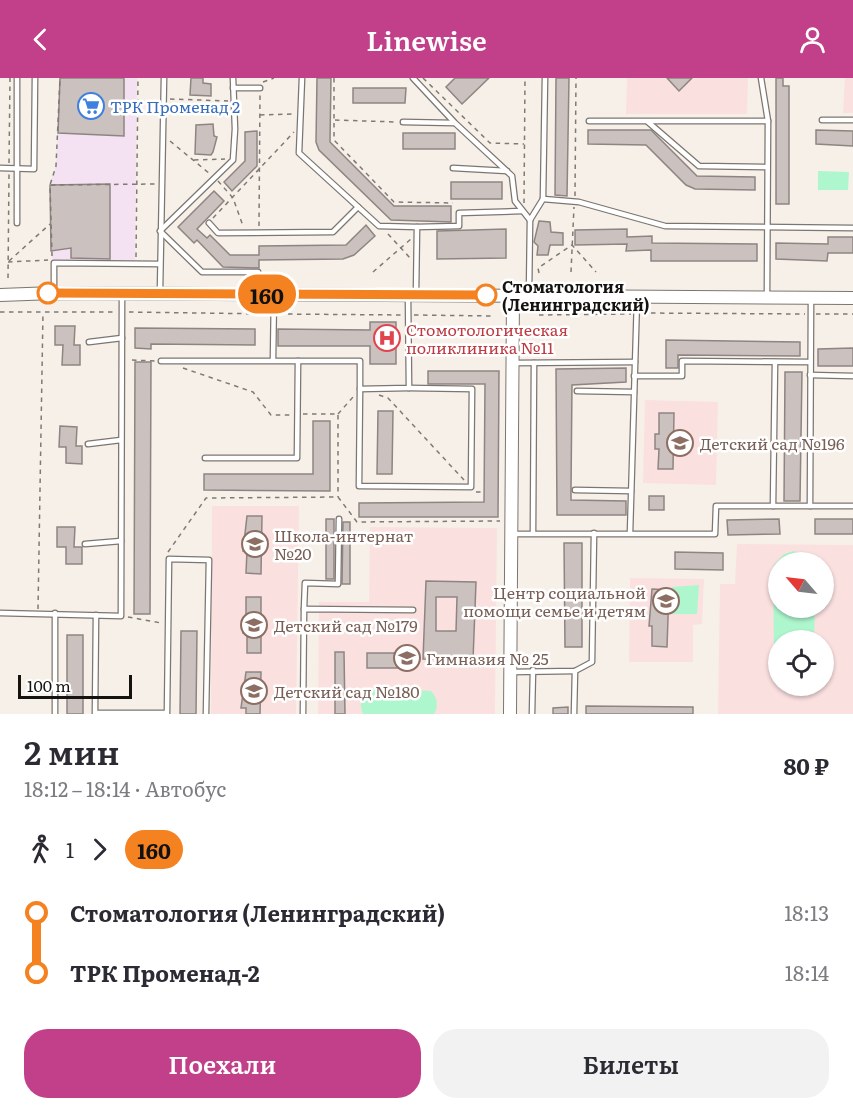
<!DOCTYPE html>
<html lang="ru">
<meta charset="utf-8">
<style>
:root{--surface:#fff;--page:#f2f2f3;--text:#2b2b33;--muted:#7c7c81;--accent:#c14089}
body{margin:0;font-family:Literata,serif;background:var(--page);color:var(--text);height:100vh;display:flex;flex-direction:column;font-size:22px;white-space:nowrap}
*{box-sizing:border-box;margin:0}
p{font-size:20px;color:var(--muted)}
.icon{flex:none;width:33px;height:33px;fill:none;stroke:currentColor;stroke-width:2;stroke-linecap:round;stroke-linejoin:round}
.map{position:relative;height:636px;overflow:hidden}
.sheet{display:flex;flex-direction:column;background:var(--surface);flex:1}
.sheet>*{flex:none}
.badge{padding:0 12px;border-radius:20px;font-size:21px;line-height:39px}
.needle{width:39px;rotate:298deg}
.fabs{position:absolute;left:768px;top:474px;display:grid;gap:12px}
.fabs a{display:grid;place-items:center;width:66px;height:66px;border-radius:50%;background:var(--surface);box-shadow:0 2px 4px #0004;font-size:30px}
.scale{position:absolute;left:18px;bottom:15px;width:114px;box-sizing:border-box;padding-left:6px;border:3px solid #151310;border-top:0;font-size:16px;line-height:21px;white-space:nowrap;color:#151310;-webkit-text-stroke:4px #fff;paint-order:stroke}
.map>.badge{position:absolute;translate:-50% -50%;box-shadow:0 0 0 3px #fff}
.legs{display:flex;align-items:center;gap:9px;height:66px;padding:0 24px;font-size:20px}
.legs p{margin-inline-start:auto}
.headline{display:flex;align-items:center;justify-content:space-between;height:102px;padding:0 24px}
h1{font-size:33px;font-weight:600;line-height:45px}
.action{display:flex;gap:12px;margin-top:auto;padding:12px 24px}
.action a{flex:1;height:69px;border-radius:24px;background:var(--accent);color:#fff;font-size:24px;font-weight:600;line-height:69px;text-align:center}
.action a+a{background:var(--page);color:var(--text)}
ul{padding:0 24px;list-style:none}
li{display:flex;align-items:center;gap:21px;height:60px;font-size:22px}
li i{display:grid;place-items:center;width:9px;height:100%;margin:0 8px;background:currentColor}
li i::after{content:'';width:15px;height:15px;margin:-8px;border:4px solid;border-radius:50%;background:var(--surface)}
li p{margin-inline-start:auto}
li:first-child i{background:linear-gradient(#0000 50%,currentColor 0)}
li:last-child i{background:linear-gradient(currentColor 50%,#0000 0)}
header{display:flex;justify-content:space-between;align-items:center;height:78px;padding:0 24px;background:var(--accent);color:#fff;font-size:27px;font-weight:600}
.map>svg:first-child{display:block}
.commercial{fill:#f4e1f1}
.education{fill:#fbe0e0;fill-rule:evenodd}
.green{fill:#aef6ce}
.building{fill:#cbc1be;stroke:#8e8582;stroke-width:1.5;fill-rule:evenodd}
.lines{fill:none;stroke-linecap:round;stroke-linejoin:round}
.lane-casing{stroke:#7c7670;stroke-width:7}
.secondary-casing{stroke:#7c7670;stroke-width:14}
.path{stroke:#7f7a75;stroke-width:1.5;stroke-dasharray:4.5 4.5;stroke-linecap:butt}
.lane{stroke:#fff;stroke-width:4.5}
.secondary{stroke:#fff;stroke-width:12}
.line-1-casing{stroke:#fff;stroke-width:14}
.line-1{stroke:#f58220;stroke-width:9}
.stop-1-dot{fill:#fff;stroke:#f58220;stroke-width:3}
.labels{text-anchor:middle;dominant-baseline:central;stroke-width:5;stroke-linejoin:round;paint-order:stroke}
.shop-label{font-size:16px;fill:#366cbe;stroke:#fff;text-anchor:start}
.stop-label{font-size:16px;font-weight:bold;fill:#151310;stroke:#fff;text-anchor:start}
.health-label{font-size:16px;fill:#be3a42;stroke:#fff;text-anchor:start}
.education-label{font-size:16px;fill:#785e54;stroke:#fff;text-anchor:start}
</style>
<header><svg class="icon" aria-label="back" viewBox="0 0 24 24"><path d="M15 5l-7 7 7 7"/></svg>Linewise<svg class="icon" aria-label="person" viewBox="0 0 24 24"><circle cx="12" cy="8" r="4"/><path d="M4 21q1-7 8-7t8 7"/></svg></header>
<div class="map">
<svg width="853" height="636" viewBox="0 0 853 636">
<rect width="100%" height="100%" fill="#f7f0e9"/>
<path class="commercial" d="M60 0H137L135 182H52L50 107 56 88Z"/>
<g class="education">
<path d="M627 0H748L747 36H626Z"/>
<path d="M845 0H853V35H843Z"/>
<path d="M645 322 718 324 716 407 643 405Z"/>
<path d="M212 428H299L296 636H211Z"/>
<path d="M370 449 497 450 495 636H318L319 524H369Z"/>
<path d="M737 466 853 467V636H718L720 506H735ZM778 484H824V530H778ZM778 562H824V608H778Z"/>
<path d="M630 500 704 501 702 546 693 547V584H629Z"/>
</g>
<g class="green">
<path d="M818 93 849 94 848 112H818Z"/>
<path d="M794 473 805 477 813 484H778V530H815L814 562H778V581L774 577 773 488 784 476Z"/>
<path d="M699 507 697 536H672V509Z"/>
<path d="M375 610 431 613C437 619 439 628 434 636H363C358 624 362 614 375 610Z"/>
</g>
<g class="building">
<path d="M60 0H124V58L58 55Z"/>
<path d="M191 0H203V5L211 6V18L190 17Z"/>
<path d="M317 0H331L330 64 394 128H451V144L391 142 319 72 316 64Z"/>
<path d="M455 0H489L462 26 446 9Z"/>
<path d="M556 0H569L567 118 555 117Z"/>
<path d="M667 0H692L679 13Z"/>
<path d="M776 0H783V8H789V126H776Z"/>
<path d="M353 10H406L405 25H353Z"/>
<path d="M213 46 214 58 217 59 213 74 211 77 195 76 196 47Z"/>
<path d="M588 52H651L697 98 755 99V112L695 111 686 107 646 67 588 66Z"/>
<path d="M816 52 853 53V68L816 66Z"/>
<path d="M257 53V88L232 113 224 104 245 83V54Z"/>
<rect x="403" y="55" width="52" height="16"/>
<rect x="451" y="104" width="51" height="17"/>
<path d="M110 106V181L71 180V170L51 173 50 107Z"/>
<path d="M214 113 224 123 197 151 207 160 210 157 230 177H259V168L346 167 366 147 375 158 354 177 343 181 259 182V190L223 189 197 162 194 165 178 149Z"/>
<path d="M539 143 550 144 551 154 563 155V167H550L548 177H537L538 168 534 164Z"/>
<path d="M506 151V180L437 181V153Z"/>
<path d="M627 151V159L652 158V165L757 166V183H651V172L626 173 627 166 575 167V152Z"/>
<path d="M828 159H853V175H828L827 183 776 181V165L828 166Z"/>
<path d="M370 244H396V286H370V268H278V251L370 252Z"/>
<path d="M55 248H75L74 267H80V287H62L63 267H55Z"/>
<path d="M135 250 255 251V267L151 266V271L135 270Z"/>
<path d="M666 262 800 264V278L678 277V290H666Z"/>
<path d="M853 270V288H818V271Z"/>
<path d="M135 284H151L150 536H134Z"/>
<path d="M626 290V304L572 307 571 412V422L626 423V437H557L556 291Z"/>
<path d="M428 293H499L498 439H359V425L484 424 485 306H428Z"/>
<path d="M785 294H802L800 423H784Z"/>
<path d="M378 333H393L392 396H377Z"/>
<path d="M659 335H674L673 391H658L659 371H655V356H659Z"/>
<path d="M313 343H330V413L204 412V396H313Z"/>
<path d="M60 348 77 349 76 368H82V386L66 385V369H59Z"/>
<rect x="649" y="418" width="15" height="14"/>
<path d="M247 438H262L261 496 246 495 247 473H243Z"/>
<rect x="326" y="441" width="8" height="60"/>
<path d="M779 441 780 456 728 457 727 442Z"/>
<rect x="815" y="441" width="38" height="15"/>
<path d="M343 444H350V506H342Z"/>
<path d="M57 449H75L74 469H82V486H66V469H57Z"/>
<path d="M564 465H582V569H565Z"/>
<path d="M675 474 723 475V492L675 491Z"/>
<path d="M426 503 476 504 473 582 423 581ZM436 519H457L456 553H436Z"/>
<path d="M652 511 669 512 667 569 652 568V548H649Z"/>
<path d="M246 519H261V575H247V555H243V540H246Z"/>
<path d="M181 553H197L196 636H180Z"/>
<rect x="67" y="557" width="16" height="79"/>
<path d="M335 574H344L345 636H335Z"/>
<rect x="367" y="575" width="40" height="15"/>
<path d="M246 594H261L260 636H246V630H241Z"/>
<path d="M586 628 693 629V636H586Z"/>
<path d="M568 629V636H553V630Z"/>
</g>
<g class="lines">
<defs>
<g id="lane">
<path d="M233 0 235 51 233 82 160 153 202 194H258"/>
<path d="M302 0 299 75 379 148 417 149 416 216"/>
<path d="M413 0 455 45 512 98 515 123 530 142"/>
<path d="M761 0 768 43 767 218"/>
<path d="M233 10H260"/>
<path d="M822 42H853"/>
<path d="M589 43H768"/>
<path d="M403 44 454 45"/>
<path d="M648 44 699 88 767 89"/>
<path d="M0 90 34 91 35 0"/>
<path d="M453 90 507 93"/>
<path d="M543 121 579 124 665 148 853 150"/>
<path d="M17 145V0"/>
<path d="M209 145 218 155 333 154 358 129"/>
<path d="M417 149 459 148V135L522 133"/>
<path d="M54 212V185L160 186"/>
<path d="M160 213 164 0"/>
<path d="M529 216 530 142 543 121 545 0"/>
<path d="M89 264 122 260"/>
<path d="M273 282 274 216"/>
<path d="M161 283H360V311L409 310 408 217"/>
<path d="M515 285 635 284"/>
<path d="M810 297 853 298"/>
<path d="M634 298H682V283L810 284"/>
<path d="M360 311 359 408 471 409 472 311 409 310"/>
<path d="M577 313 634 314"/>
<path d="M88 366 121 362"/>
<path d="M205 380H297L298 283"/>
<path d="M575 412 631 413"/>
<path d="M773 428 775 284"/>
<path d="M810 428 811 221"/>
<path d="M533 454 534 285"/>
<path d="M630 455 637 221"/>
<path d="M514 456H715L716 428H853"/>
<path d="M85 466 121 463"/>
<path d="M304 531 305 505 338 506 339 441"/>
<path d="M0 535 121 538 122 218"/>
<path d="M512 594 575 593 592 584 594 455"/>
<path d="M96 635H167L169 481 209 482 206 636"/>
<path d="M55 636V535"/>
<path d="M95 636 96 537"/>
<path d="M303 636 304 531 413 532"/>
<path d="M532 636 533 592"/>
<path d="M574 636 575 593"/>
</g>
<g id="secondary">
<path d="M0 217 54 215 853 220"/>
<path d="M510 636 513 217"/>
</g>
</defs>
<use href="#lane" class="lane-casing"/>
<use href="#secondary" class="secondary-casing"/>
<g class="path">
<path d="M334 0V62L394 124 453 125"/>
<path d="M423 0 490 65 524 66"/>
<path d="M263 4 274 0"/>
<path d="M170 21 228 23"/>
<path d="M260 37 294 36"/>
<path d="M335 42 396 44"/>
<path d="M170 63 210 96"/>
<path d="M194 82 225 81"/>
<path d="M9 85 10 0"/>
<path d="M218 103 233 120 243 148"/>
<path d="M51 107 157 106"/>
<path d="M575 118 576 0"/>
<path d="M524 125 525 0"/>
<path d="M213 140 294 54"/>
<path d="M259 148 260 17"/>
<path d="M388 156 411 181"/>
<path d="M52 178 50 107 56 88 60 0"/>
<path d="M136 179 138 0"/>
<path d="M9 183 50 146"/>
<path d="M8 184 48 182"/>
<path d="M373 194 411 161"/>
<path d="M571 194 574 129"/>
<path d="M539 195 538 190 572 167 596 194"/>
<path d="M8 200 9 96"/>
<path d="M0 234H115"/>
<path d="M129 234 268 236"/>
<path d="M642 235 805 236"/>
<path d="M279 236 403 237"/>
<path d="M816 236H853"/>
<path d="M414 237 494 238"/>
<path d="M539 237 631 236"/>
<path d="M132 282 155 283"/>
<path d="M183 290 253 314 271 337H292"/>
<path d="M379 317 388 320 464 402"/>
<path d="M303 336H338V419"/>
<path d="M338 336 353 319"/>
<path d="M476 414H484"/>
<path d="M168 474 206 420 338 419 357 444 500 443"/>
<path d="M38 531 43 234"/>
<path d="M128 539 161 545"/>
</g>
<use href="#lane" class="lane"/>
<use href="#secondary" class="secondary"/>
</g>
<g class="lines">
<defs>
<path id="line-1" d="M48 215 486 217"/>
</defs>
<use href="#line-1" class="line-1-casing"/>
<use href="#line-1" class="line-1"/>
</g>
<defs>
<symbol id="supermarket-ring" viewBox="-11 -11 22 22"><circle r="9.5" fill="#fff" stroke="#3f7fe0" stroke-width="1.5"/><path d="M-6-5.5h2.5l.6 2H6L4.5 2H-2.5L-4.4-4H-6ZM-1.5 3.2a1.3 1.3 0 1 0 .1 0ZM3 3.2a1.3 1.3 0 1 0 .1 0Z" fill="#3f7fe0"/></symbol>
<symbol id="hospital-ring" viewBox="-11 -11 22 22"><circle r="9.5" fill="#fff" stroke="#e0444e" stroke-width="1.5"/><path d="M-5-5h3v3.5h4V-5h3V5h-3V1.5h-4V5h-3Z" fill="#e0444e"/></symbol>
<symbol id="school-ring" viewBox="-11 -11 22 22"><circle r="9.5" fill="#fff" stroke="#8d6e63" stroke-width="1.5"/><path d="M0-5L7-2L0 1L-7-2ZM-4 1L0 2.5L4 1V4Q0 6-4 4Z" fill="#8d6e63"/></symbol>
</defs>
<g fill-rule="evenodd">
<use href="#supermarket-ring" x="76" y="13" width="30" height="30"/>
<use href="#hospital-ring" x="372" y="245" width="30" height="30"/>
<use href="#school-ring" x="665" y="350" width="30" height="30"/>
<use href="#school-ring" x="240" y="451" width="30" height="30"/>
<use href="#school-ring" x="651" y="508" width="30" height="30"/>
<use href="#school-ring" x="239" y="532" width="30" height="30"/>
<use href="#school-ring" x="392" y="565" width="30" height="30"/>
<use href="#school-ring" x="239" y="598" width="30" height="30"/>
</g>
<g class="stop-1-dot">
<circle cx="48" cy="215" r="10"/>
<circle cx="486" cy="217" r="10"/>
</g>
<g class="labels">
<g class="shop-label">
<text x="110" y="28">ТРК Променад 2</text>
</g>
<g class="stop-label">
<text x="502" y="208">Стоматология<tspan x="502" dy="18">(Ленинградский)</tspan></text>
</g>
<g class="health-label">
<text x="406" y="251">Стомотологическая<tspan x="406" dy="18">поликлиника №11</tspan></text>
</g>
<g class="education-label">
<text x="700" y="365">Детский сад №196</text>
<text x="274" y="457">Школа-интернат<tspan x="274" dy="18">№20</tspan></text>
<text x="646" y="514" text-anchor="end">Центр социальной<tspan x="646" dy="18">помощи семье и детям</tspan></text>
<text x="274" y="547">Детский сад №179</text>
<text x="426" y="580">Гимназия № 25</text>
<text x="274" y="613">Детский сад №180</text>
</g>
</g>
</svg>
<div class="fabs">
<a><svg class="needle" viewBox="-14 -14 28 28"><path d="M0-13l5 13h-10z" fill="#e53935"/><path d="M0 13l5-13h-10z" fill="#7c7c81"/></svg></a>
<a><svg class="icon" aria-label="locate" viewBox="0 0 24 24"><circle cx="12" cy="12" r="6"/><path d="M12 2v4M12 18v4M2 12h4M18 12h4"/></svg></a>
</div>
<div class="scale">100 m</div>
<b class="badge" style="left:267px;top:216px;background:#f58220;color:#111">160</b>
</div>
<section class="sheet">
<div class="headline"><div><h1>2 мин</h1><p>18:12 – 18:14 · Автобус</p></div><b>80 ₽</b></div>
<div class="legs"><svg class="icon" aria-label="walk" viewBox="0 0 24 24"><circle cx="13" cy="4" r="2"/><path d="M13 8l-2 6 4 7M11 14l-3 7M7 12l3-4h3l4 4"/></svg>1<svg class="icon" aria-label="forward" viewBox="0 0 24 24"><path d="M9 5l7 7-7 7"/></svg><b class="badge" style="background:#f58220;color:#111">160</b></div>
<ul>
<li><i style="color:#f58220"></i><b>Стоматология (Ленинградский)</b><p>18:13</p></li>
<li><i style="color:#f58220"></i><b>ТРК Променад-2</b><p>18:14</p></li>
</ul>
<div class="action"><a>Поехали</a><a>Билеты</a></div>
</section>
